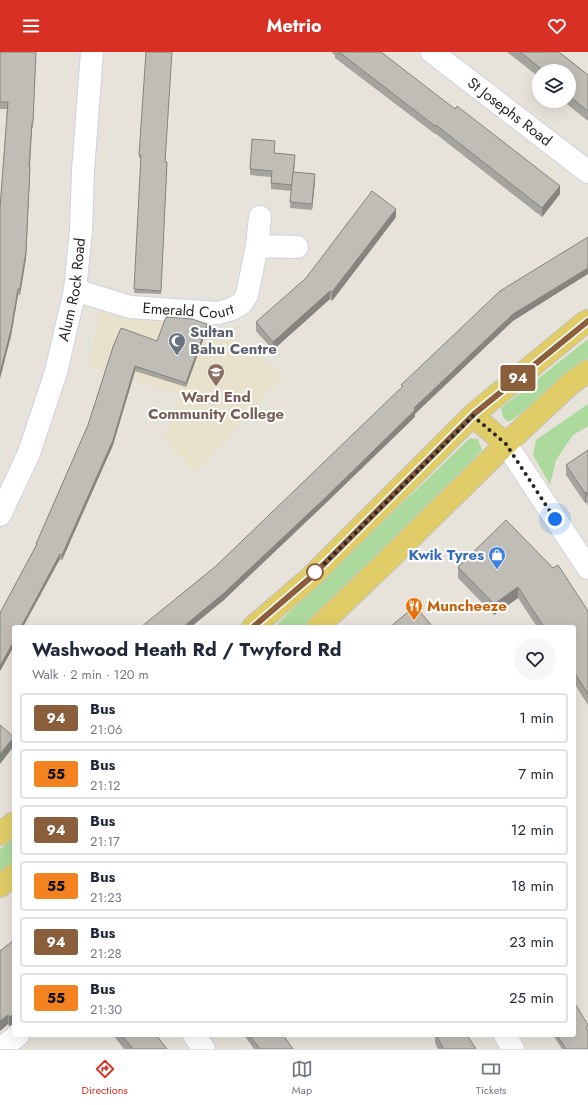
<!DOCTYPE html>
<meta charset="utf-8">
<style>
:root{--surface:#fff;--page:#f6f6f7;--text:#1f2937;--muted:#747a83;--line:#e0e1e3;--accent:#d93025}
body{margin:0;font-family:Jost,sans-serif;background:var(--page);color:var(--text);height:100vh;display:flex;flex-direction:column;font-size:15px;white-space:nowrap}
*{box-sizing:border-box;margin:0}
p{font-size:13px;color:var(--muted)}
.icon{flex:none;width:22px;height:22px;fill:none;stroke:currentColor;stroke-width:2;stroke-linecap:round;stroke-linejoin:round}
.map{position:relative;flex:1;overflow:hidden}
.drawer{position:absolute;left:12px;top:573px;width:564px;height:412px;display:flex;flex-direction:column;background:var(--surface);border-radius:4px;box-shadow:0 4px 16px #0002}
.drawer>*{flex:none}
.badge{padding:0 8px;border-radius:3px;font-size:14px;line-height:26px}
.fabs{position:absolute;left:532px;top:12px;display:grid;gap:8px}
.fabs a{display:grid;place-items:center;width:44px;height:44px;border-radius:50%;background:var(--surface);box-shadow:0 4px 16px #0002;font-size:20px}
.you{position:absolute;width:20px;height:20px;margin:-10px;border:3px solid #fff;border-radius:50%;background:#1a73e8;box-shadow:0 0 0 6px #1a73e833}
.map>.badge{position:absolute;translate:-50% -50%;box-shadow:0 0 0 2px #fff}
.round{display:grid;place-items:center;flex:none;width:42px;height:42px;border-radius:21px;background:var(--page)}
.head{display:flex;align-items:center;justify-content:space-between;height:68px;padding:0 20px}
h1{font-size:19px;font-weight:700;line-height:30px}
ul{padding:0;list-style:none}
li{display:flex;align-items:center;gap:12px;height:50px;margin:0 8px 6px;padding:0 12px;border:2px solid var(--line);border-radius:4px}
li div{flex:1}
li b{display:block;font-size:15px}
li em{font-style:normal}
li .badge{min-width:44px;font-weight:700;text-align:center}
header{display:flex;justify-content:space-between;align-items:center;height:52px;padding:0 20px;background:var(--accent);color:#fff;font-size:18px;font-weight:700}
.tab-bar{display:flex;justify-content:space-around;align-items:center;height:56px;border-top:1px solid var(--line);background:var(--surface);font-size:11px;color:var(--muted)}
.tab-bar a{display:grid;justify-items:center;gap:2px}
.tab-bar .on{color:var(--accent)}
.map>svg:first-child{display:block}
.education{fill:#e8e1cb}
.green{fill:#acd99c}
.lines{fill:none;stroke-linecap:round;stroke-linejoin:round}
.minor-casing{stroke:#cfd1df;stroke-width:24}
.major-casing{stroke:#c3c3c3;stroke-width:24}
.minor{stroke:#fff;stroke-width:22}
.major{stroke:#e0cd67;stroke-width:22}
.wall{fill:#a5a39d}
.shaded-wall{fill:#86847f}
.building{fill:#c0bdb6;stroke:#86847f}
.line-casing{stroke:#fff;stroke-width:9}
.line{stroke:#8b5e3c;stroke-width:6}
.walk{stroke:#272727;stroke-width:4;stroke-dasharray:0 7.2}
.stop-dot{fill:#fff;stroke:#8b5e3c;stroke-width:2}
.labels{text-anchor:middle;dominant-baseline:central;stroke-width:4;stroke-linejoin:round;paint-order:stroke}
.street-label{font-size:15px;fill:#272727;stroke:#fff}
.worship-label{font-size:15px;font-weight:bold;fill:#5b616d;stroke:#fff;text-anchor:start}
.education-label{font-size:15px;font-weight:bold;fill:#785e54;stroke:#fff}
.shop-label{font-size:15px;font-weight:bold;fill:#366cbe;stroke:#fff;text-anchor:end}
.food-label{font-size:15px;font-weight:bold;fill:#c56008;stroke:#fff;text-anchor:start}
</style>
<header><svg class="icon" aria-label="menu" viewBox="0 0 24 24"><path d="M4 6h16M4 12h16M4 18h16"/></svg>Metrio<svg class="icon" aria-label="heart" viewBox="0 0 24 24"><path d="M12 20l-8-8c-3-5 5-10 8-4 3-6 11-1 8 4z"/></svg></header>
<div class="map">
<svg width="588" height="997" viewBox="0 0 588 997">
<rect width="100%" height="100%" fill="#e8e3da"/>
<path class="education" d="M103 249 206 271 226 278 284 324 197 420 193 419 162 386 181 344 87 313Z"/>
<g class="green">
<path d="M588 287V306L578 313 515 366 508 370 503 365 501 356Z"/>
<path d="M588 352V374L573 383 556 408 550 433 533 403 536 388Z"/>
<path d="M470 386 478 387 482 398 364 518 304 575H274Z"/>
<path d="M14 786V810L0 821V797Z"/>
</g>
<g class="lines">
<defs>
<g id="minor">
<path id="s1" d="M432 0 588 120"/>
<path d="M257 194 297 195"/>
<path id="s2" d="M75 238 130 255 218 261 232 257 242 251 247 243 257 194 260 165"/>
<path d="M506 392 588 516"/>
<path id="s3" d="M0 463 29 401 56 320 75 238 81 178 83 119 92 0"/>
<path d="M194 983 204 997"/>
<path d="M505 983 513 997"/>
<path d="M1 997 18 983"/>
</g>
<g id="major">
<path d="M473 364 506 392"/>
<path d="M253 575 310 526 474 362 584 271 588 269"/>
<path d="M318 575 387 509 506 392 570 332 588 319"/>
<path d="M0 782 14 771"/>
<path d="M0 834 14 823"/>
</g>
</defs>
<use href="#minor" class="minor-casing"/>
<use href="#major" class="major-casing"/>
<use href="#minor" class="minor"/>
<use href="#major" class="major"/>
</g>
<g class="wall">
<path d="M0 0H36L33 76H32L30 115V121L26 206 20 243H18L11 284 0 156 7 57H0Z"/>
<path d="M146 0 165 110 167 114 161 242 134 241 141 106H139V103Z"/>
<path d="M331 0H381L560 142 542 165 436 82H435L335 6V3Z"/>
<path d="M507 0H559L588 23V69L563 49H569V19H539V25Z"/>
<path d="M275 96 274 101 295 110 294 120 315 129 312 158 290 156 291 139 271 137V125L250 123V117Z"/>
<path d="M396 165 332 249 330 247 273 298 256 279V270Z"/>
<path d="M207 277 186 335 135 319 113 393 62 508 60 507 14 575V594L0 619V561L36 494V492L88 373 113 295 157 289Z"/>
<path d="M588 398V454L586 450 585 451 566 423V413Z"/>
<path d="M458 515 588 559V653L574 631V575H537L518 546 494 563 458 526Z"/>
<path d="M14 888V972L9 974 8 972 0 979Z"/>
<path d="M113 983H156L167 997H124Z"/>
<path d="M244 983H283L293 997H254Z"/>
<path d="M434 983H467L476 997H438L435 991V984Z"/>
<path d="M553 983H574L588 997H562Z"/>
</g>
<g class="shaded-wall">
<path d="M32 70V76L29 121V115Z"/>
<path d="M30 115 26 206 20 243V237Z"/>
<path d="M315 122V129L312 158V152Z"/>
<path d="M560 134V142L542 165V156Z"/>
<path d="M396 157V165L332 249V240Z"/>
<path d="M588 216V222L513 269 415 362V365L324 453 224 548 191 575H183L513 262Z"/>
<path d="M18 237V243L11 284 0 327V321Z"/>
<path d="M330 239V247L273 298V290Z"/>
<path d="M207 272V277L186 335V331Z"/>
<path d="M135 314V319L113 393 62 508V503Z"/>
<path d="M586 440V450L585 451V441Z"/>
<path d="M60 502V507L23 575H21Z"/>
<path d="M518 535V546L494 563V552Z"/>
<path d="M14 589V594L0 619V614Z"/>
<path d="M14 685V694L0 712V702Z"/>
<path d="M14 962V972L9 974V965Z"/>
<path d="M8 963V972L0 979V969Z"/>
</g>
<g class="building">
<path d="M0 0H36L33 70H32L29 115H30L26 199 20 237H18L11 278 0 321V156L8 50H0Z"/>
<path d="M146 0H172L165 110H167L161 239 134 237 141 103H139Z"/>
<path d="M339 0H381L455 57 457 54 560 134 542 156 436 73 435 74Z"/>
<path d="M520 0H559L588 23V59L569 44V19H544Z"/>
<path d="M252 87 275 89 274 101 295 103 292 133 271 131 272 119 250 117Z"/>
<path d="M293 120 315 122 312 152 290 150Z"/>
<path d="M372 139 396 157 332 240 330 239 273 290 256 270 306 226Z"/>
<path d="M588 185V216L513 262 414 356 415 358 324 447 224 541 183 575H141L216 514 403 334 401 333 500 239Z"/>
<path d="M166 265 192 267 207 272 186 331 135 314 113 388 62 503 60 502 21 575H14V589L0 614V561L37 492H36L88 373 113 295 121 276 157 289Z"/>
<path d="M588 398V444L586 440 585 441 566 413Z"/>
<path d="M506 468 553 516 558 513 588 559V642L574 620V575H544L518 535 494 552 458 515Z"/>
<path d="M415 554 433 575H390Z"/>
<path d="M0 673 14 685 0 702Z"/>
<path d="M14 888V962L9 965 8 963 0 969V899Z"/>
<path d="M574 950 588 973V974L586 975 588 979V997H566L557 983H574Z"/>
<path d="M122 983H156L167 997H133Z"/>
<path d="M249 983H283L293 997H260Z"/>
<path d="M436 983H467L476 997H444Z"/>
</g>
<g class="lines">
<defs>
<path id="line" d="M253 575 310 526 474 362 588 269"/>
</defs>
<use href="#line" class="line-casing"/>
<use href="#line" class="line"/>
<path class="walk" d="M315 520 310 526 473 364 506 392 555 467"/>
</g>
<defs>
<symbol id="mosque-pin" viewBox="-11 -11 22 30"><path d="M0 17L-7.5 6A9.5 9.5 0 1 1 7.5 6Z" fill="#6b7280" stroke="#fff"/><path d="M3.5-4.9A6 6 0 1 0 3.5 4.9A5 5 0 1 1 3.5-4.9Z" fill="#fff"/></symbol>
<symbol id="school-pin" viewBox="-11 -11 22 30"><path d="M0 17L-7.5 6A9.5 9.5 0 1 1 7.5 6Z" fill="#8d6e63" stroke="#fff"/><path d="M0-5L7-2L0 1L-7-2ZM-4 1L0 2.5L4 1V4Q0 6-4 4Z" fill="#fff"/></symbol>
<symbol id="shop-pin" viewBox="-11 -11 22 30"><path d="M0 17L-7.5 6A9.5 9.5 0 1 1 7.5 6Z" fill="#3f7fe0" stroke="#fff"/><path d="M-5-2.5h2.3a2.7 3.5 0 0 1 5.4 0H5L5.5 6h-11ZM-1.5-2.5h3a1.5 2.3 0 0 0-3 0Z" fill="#fff"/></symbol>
<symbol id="restaurant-pin" viewBox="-11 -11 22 30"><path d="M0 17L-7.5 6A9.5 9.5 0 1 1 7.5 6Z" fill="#e8710a" stroke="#fff"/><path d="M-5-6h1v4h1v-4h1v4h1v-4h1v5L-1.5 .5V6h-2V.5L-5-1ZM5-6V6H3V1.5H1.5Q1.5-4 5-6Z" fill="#fff"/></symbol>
</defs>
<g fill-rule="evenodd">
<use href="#mosque-pin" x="167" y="279" width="20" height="27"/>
<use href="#school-pin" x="206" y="310" width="20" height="27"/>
<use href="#shop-pin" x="487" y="493" width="20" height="27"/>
<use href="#restaurant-pin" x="404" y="544" width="20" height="27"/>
</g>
<circle class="stop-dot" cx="315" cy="520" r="8"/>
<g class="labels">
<g class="street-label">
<text stroke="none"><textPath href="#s1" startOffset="98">St Josephs Road</textPath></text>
<text stroke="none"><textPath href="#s3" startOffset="238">Alum Rock Road</textPath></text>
<text stroke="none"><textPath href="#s2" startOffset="116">Emerald Court</textPath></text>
</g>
<g class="worship-label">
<text x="190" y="280">Sultan<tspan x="190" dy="17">Bahu Centre</tspan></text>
</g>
<g class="education-label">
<text x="216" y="345">Ward End<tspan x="216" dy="17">Community College</tspan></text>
</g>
<g class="shop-label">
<text x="484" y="503">Kwik Tyres</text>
</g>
<g class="food-label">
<text x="427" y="554">Muncheeze</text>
</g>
</g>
</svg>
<div class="fabs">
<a><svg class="icon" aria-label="layers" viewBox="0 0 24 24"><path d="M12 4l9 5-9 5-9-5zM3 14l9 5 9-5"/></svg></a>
</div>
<div class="you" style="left:555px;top:467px"></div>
<b class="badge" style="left:518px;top:326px;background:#8b5e3c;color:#fff">94</b>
<section class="drawer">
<div class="head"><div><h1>Washwood Heath Rd / Twyford Rd</h1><p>Walk · 2 min · 120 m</p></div><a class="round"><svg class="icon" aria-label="heart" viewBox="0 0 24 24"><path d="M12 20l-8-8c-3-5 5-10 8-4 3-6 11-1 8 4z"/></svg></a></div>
<ul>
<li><span class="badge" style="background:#8b5e3c;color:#fff">94</span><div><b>Bus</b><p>21:06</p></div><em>1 min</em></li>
<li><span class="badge" style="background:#f58220;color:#111">55</span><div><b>Bus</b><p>21:12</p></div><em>7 min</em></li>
<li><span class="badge" style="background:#8b5e3c;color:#fff">94</span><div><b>Bus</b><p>21:17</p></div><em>12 min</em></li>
<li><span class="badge" style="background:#f58220;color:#111">55</span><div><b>Bus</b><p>21:23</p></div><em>18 min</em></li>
<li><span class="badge" style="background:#8b5e3c;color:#fff">94</span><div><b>Bus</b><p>21:28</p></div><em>23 min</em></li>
<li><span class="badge" style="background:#f58220;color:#111">55</span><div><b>Bus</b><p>21:30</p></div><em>25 min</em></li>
</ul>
</section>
</div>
<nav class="tab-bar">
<a class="on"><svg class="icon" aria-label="directions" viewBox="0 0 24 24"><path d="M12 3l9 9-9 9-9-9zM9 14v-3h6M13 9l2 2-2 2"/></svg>Directions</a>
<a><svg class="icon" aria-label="map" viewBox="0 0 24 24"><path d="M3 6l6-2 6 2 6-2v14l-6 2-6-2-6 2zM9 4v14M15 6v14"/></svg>Map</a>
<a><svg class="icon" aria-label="tickets" viewBox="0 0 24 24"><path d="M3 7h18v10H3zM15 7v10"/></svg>Tickets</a>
</nav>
